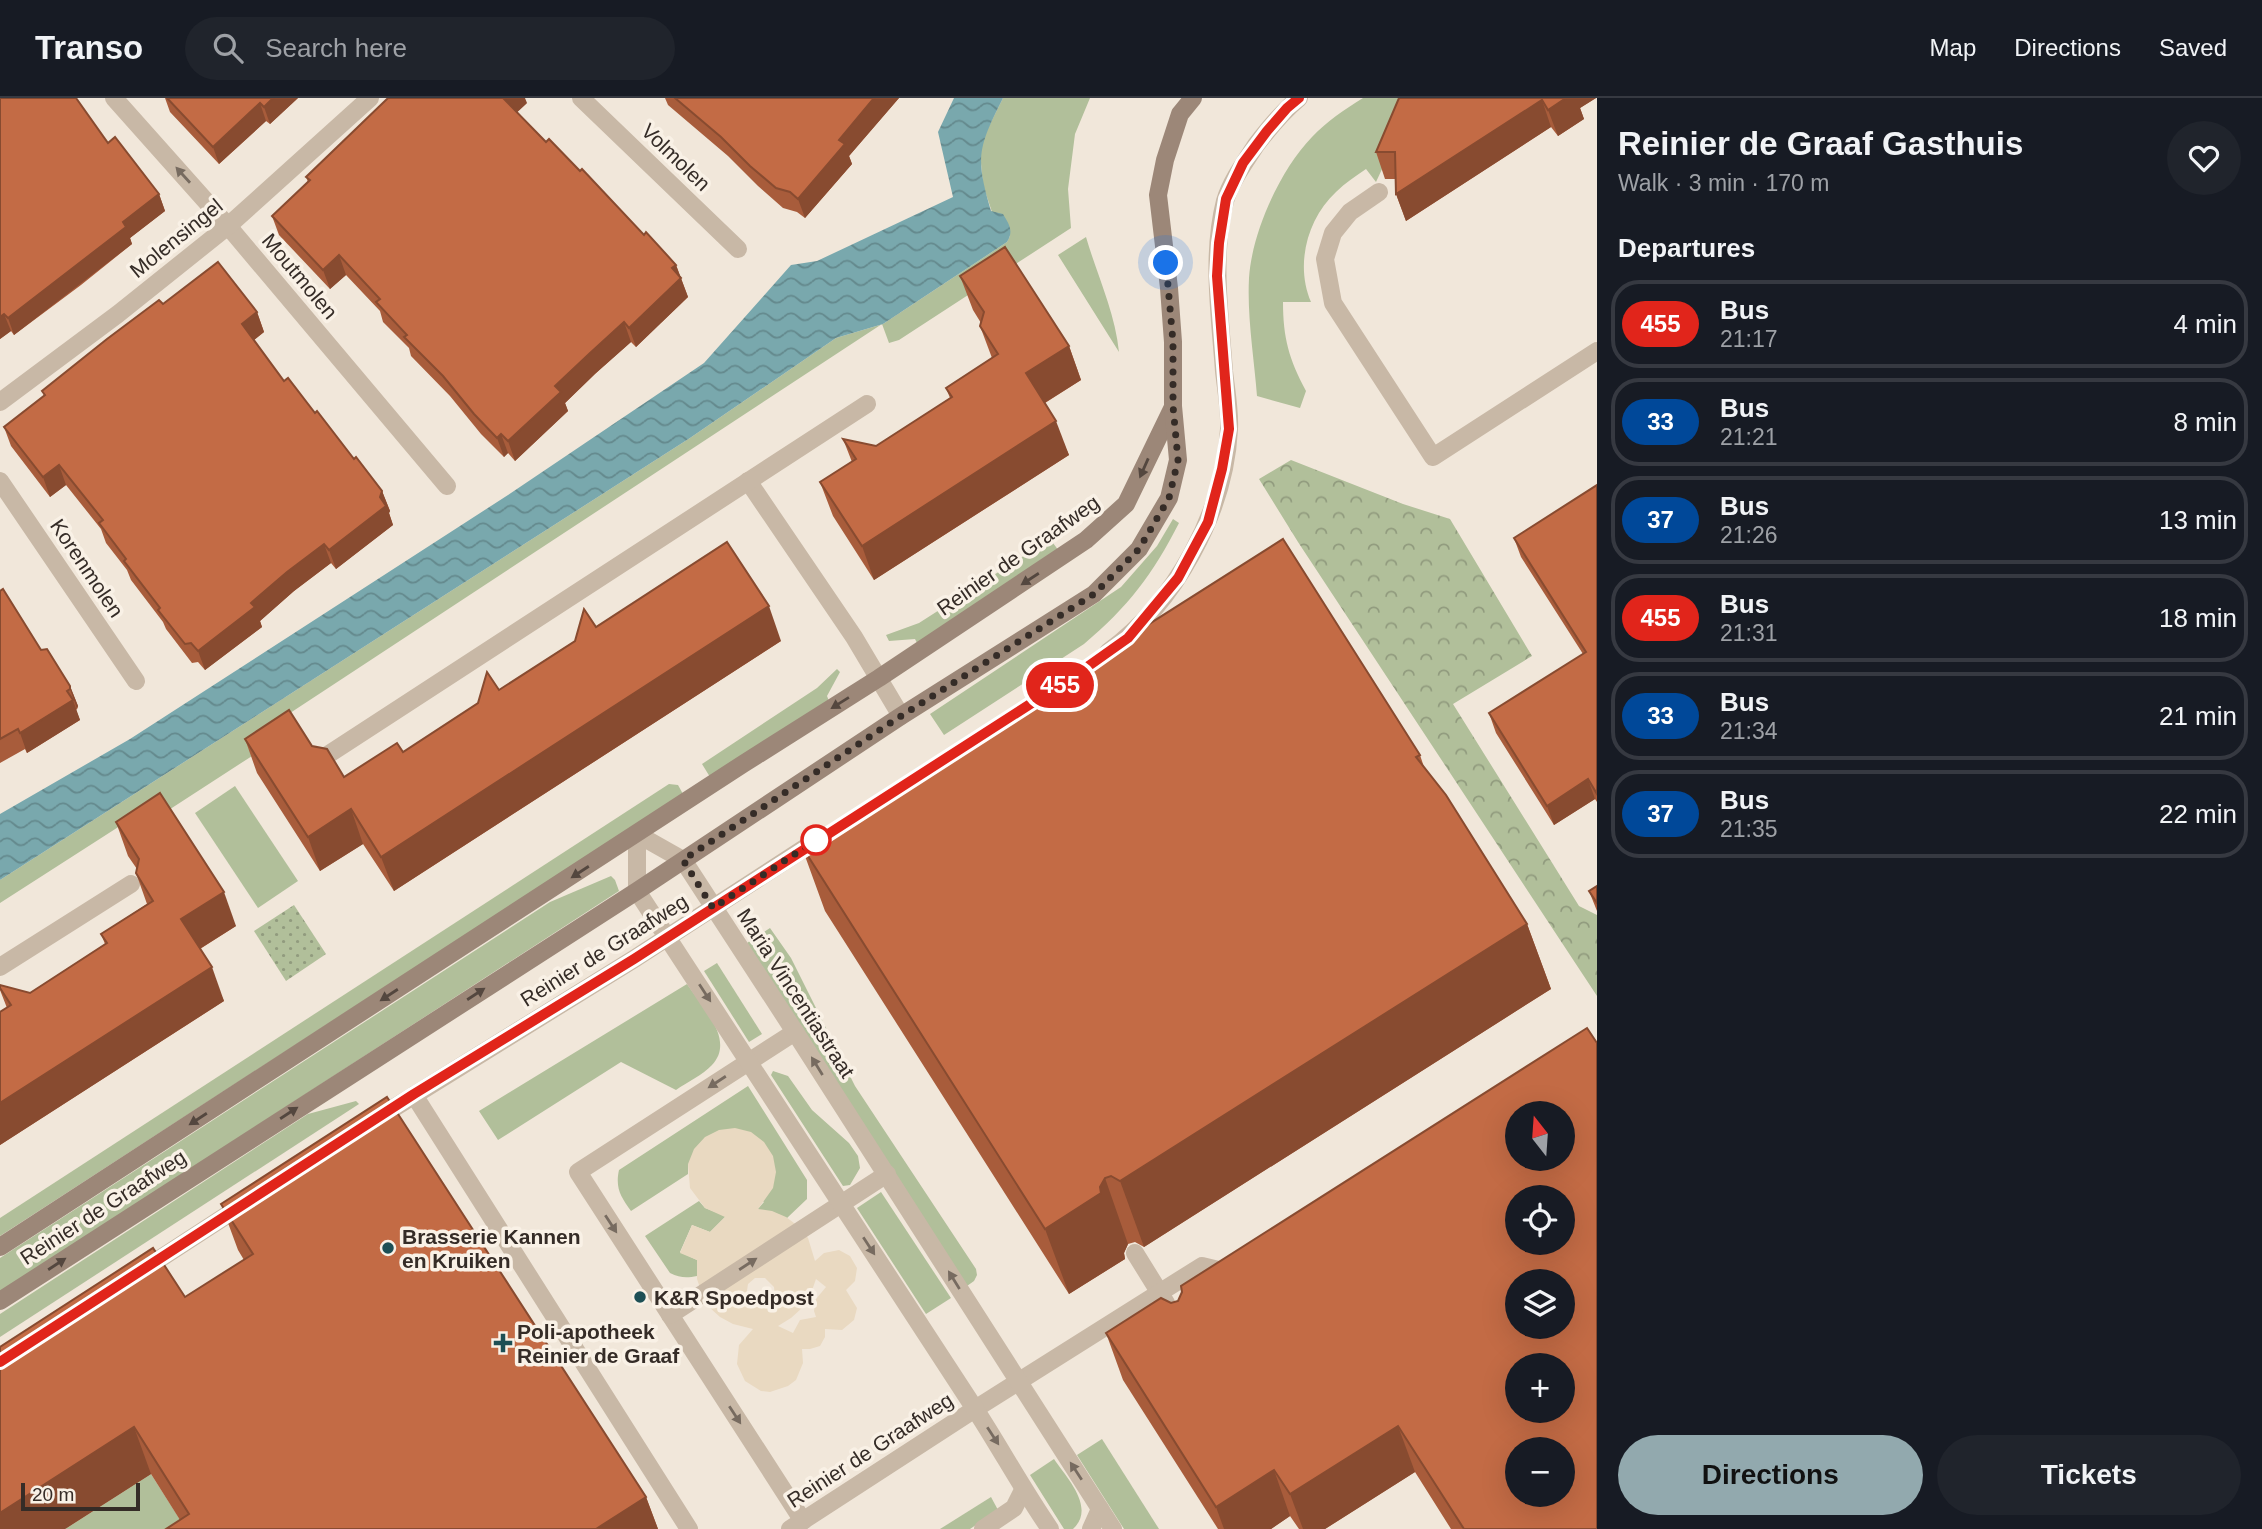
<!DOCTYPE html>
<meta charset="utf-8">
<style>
:root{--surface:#171b24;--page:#20242c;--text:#f1f3f6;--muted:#9ea1a6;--line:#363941;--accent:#92a9ae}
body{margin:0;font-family:Arial,sans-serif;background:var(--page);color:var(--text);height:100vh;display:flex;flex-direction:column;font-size:26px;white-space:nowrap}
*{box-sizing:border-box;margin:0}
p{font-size:23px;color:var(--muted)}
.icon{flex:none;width:38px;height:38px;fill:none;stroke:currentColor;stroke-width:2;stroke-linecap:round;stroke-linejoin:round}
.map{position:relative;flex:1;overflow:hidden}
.sheet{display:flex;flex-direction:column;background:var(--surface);width:665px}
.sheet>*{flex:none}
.badge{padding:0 14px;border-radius:23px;font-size:24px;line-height:46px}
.needle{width:46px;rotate:343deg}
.controls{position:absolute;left:1505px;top:1003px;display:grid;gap:14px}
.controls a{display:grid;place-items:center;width:70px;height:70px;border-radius:50%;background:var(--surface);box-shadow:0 7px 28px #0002;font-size:35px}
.scale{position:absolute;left:21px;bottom:18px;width:119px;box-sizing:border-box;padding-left:7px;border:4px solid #352c27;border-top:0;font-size:19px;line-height:24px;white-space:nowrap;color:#352c27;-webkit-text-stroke:5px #f9f1e6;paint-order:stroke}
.you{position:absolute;width:35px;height:35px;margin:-18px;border:5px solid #fff;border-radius:50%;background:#1a73e8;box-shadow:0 0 0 10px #1a73e833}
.map>.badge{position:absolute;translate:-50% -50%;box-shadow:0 0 0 4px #fff}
h2{padding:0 21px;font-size:26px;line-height:63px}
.round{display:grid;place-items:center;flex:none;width:74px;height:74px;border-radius:37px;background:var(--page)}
.head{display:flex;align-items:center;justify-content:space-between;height:119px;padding:0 21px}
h1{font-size:33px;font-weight:600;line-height:52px}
.action{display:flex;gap:14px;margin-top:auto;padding:14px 21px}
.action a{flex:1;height:80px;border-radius:42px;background:var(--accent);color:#111;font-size:28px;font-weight:600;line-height:80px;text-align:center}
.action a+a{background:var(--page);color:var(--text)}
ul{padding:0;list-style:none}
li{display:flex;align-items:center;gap:21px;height:88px;margin:0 14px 10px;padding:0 7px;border:4px solid var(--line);border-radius:28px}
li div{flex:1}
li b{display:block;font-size:26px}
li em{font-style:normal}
li .badge{min-width:77px;font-weight:700;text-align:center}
header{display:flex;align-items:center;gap:42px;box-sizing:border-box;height:98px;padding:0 35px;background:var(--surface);border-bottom:2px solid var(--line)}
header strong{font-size:33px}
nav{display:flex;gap:38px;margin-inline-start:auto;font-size:24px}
.search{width:490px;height:63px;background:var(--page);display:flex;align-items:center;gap:18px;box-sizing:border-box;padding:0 24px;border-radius:38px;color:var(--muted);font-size:26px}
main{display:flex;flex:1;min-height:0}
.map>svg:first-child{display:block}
.green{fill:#b1bf9a}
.forest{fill:url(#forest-crowns)}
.park{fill:url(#park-dots)}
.plaza{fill:#e9d9c1;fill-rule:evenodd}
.water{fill:url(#water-waves)}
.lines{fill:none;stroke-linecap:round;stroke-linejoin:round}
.lane{stroke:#c8b8a6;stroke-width:18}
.street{stroke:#c8b8a6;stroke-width:18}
.secondary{stroke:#9c8778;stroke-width:18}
.wall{fill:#a85c3b}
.shaded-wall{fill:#884b30}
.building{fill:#c36b45;stroke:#884b30;stroke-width:2;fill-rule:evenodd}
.oneway{fill:#776b60}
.oneway2{fill:#54473f}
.line-casing{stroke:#fff;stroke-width:16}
.line{stroke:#e1251b;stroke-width:10}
.walk{stroke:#352c27;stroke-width:7;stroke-dasharray:0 12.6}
.stop-dot{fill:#fff;stroke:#e1251b;stroke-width:3.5}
.poi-dot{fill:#1d4f55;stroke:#f9f1e6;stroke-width:2.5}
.labels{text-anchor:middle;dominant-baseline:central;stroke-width:7;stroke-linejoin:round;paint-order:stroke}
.street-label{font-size:21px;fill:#352c27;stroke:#f9f1e6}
.poi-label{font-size:21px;font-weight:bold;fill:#352c27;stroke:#f9f1e6;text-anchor:start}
</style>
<header>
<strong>Transo</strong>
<div class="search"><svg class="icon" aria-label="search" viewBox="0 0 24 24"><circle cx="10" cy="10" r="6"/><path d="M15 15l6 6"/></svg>Search here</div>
<nav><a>Map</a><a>Directions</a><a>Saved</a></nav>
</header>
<main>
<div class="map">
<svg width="1597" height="1431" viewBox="0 0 1597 1431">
<defs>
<pattern id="forest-crowns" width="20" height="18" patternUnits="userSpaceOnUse" patternTransform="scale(1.75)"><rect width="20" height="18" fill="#b1bf9a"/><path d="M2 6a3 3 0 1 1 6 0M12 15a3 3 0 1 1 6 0" fill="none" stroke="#919b7e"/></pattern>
<pattern id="park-dots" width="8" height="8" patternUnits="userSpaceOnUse" patternTransform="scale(1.75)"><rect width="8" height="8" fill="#b1bf9a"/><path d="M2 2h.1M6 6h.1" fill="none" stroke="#919b7e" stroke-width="1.8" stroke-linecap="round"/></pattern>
<pattern id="water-waves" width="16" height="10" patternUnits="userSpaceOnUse" patternTransform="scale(1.75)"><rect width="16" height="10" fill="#79a8ad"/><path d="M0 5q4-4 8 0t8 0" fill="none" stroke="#64898d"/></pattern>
</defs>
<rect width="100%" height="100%" fill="#f1e7da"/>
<g class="green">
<path d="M1003 0H1090L1075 36 1068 91 1071 130 899 242 889 245 882 226 281 621 272 645 141 730 123 726 0 805V782L690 340 836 240 883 226 1007 144 1010 138 992 114 983 87 981 65 980 52 985 36Z"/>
<path d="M1363 0H1415L1376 84 1366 71C1356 78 1345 85 1336 94 1307 121 1295 167 1311 204H1283C1283 240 1289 261 1306 293L1300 310 1257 298C1254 259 1247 219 1249 180 1252 134 1280 72 1312 39 1326 24 1345 11 1363 0Z"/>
<path d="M1086 139C1097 177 1115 214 1119 254L1058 157Z"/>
<path d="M1173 421 1179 425C1153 476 1128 509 1084 546L944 637 930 616 1121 489 1157 448Z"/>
<path d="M1050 441 1059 453 917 545 915 541 889 543 886 537 919 525Z"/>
<path d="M837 571 840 574 827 598 829 603 710 679 702 666 817 590Z"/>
<path d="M669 686 678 687 683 696 0 1138V1120Z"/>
<path d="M235 688 298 783 258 810 195 715Z"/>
<path d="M611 778 615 782 619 793 0 1194V1160L550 804Z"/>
<path d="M770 830 791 860 855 988 976 1171 977 1177 974 1183 967 1188 747 845Z"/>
<path d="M717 865 762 936 749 944 704 873Z"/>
<path d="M687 886C701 907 736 942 712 967 703 977 687 984 676 992L621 964 498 1042 479 1013Z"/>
<path d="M773 973 788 978 812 1012 849 1045 858 1058 860 1070 850 1087 843 1088 841 1085 771 977Z"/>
<path d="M748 988 807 1082V1101L787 1120 757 1112 764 1104 688 1066V1076L631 1113C621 1099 615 1090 619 1072Z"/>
<path d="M356 1003 359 1006 0 1239V1216L308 1016Z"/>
<path d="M881 1094 951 1200 926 1216 857 1110Z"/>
<path d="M699 1103 705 1110 726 1118 710 1134 692 1127 680 1154 697 1162V1178C687 1180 680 1180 670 1175L645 1138Z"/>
<path d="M1102 1341 1159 1431H1124L1077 1357Z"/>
<path d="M1054 1361C1067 1380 1096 1410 1073 1431H1064L1030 1377Z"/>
<path d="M151 1376 186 1431H65Z"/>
<path d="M991 1399 998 1412 970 1431H940Z"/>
</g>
<path class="forest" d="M1291 362 1403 406 1450 421 1532 558 1453 606 1579 808 1597 817V898L1298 444 1259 381Z"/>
<path class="park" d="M294 807 326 856 286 883 254 833Z"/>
<path class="plaza" d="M735 1030 751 1034 764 1044 773 1058 776 1074 773 1090 758 1111 772 1113 786 1119 798 1128 808 1140 815 1163 824 1155 839 1152 850 1158 857 1170 855 1183 846 1192 857 1210 854 1222 842 1232 825 1231V1239L820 1248 810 1251H802L803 1265 796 1282 788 1288 770 1294 761 1293 745 1283 737 1266 739 1247 753 1231 733 1226 720 1219 709 1209 702 1196 697 1181V1162L680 1155 692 1127 710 1134 725 1119 705 1110 690 1090 688 1066 694 1051 705 1039 719 1032ZM755 1180H765L774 1189 775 1199 765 1209H756L746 1199 748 1186ZM816 1181 826 1189 816 1201 814 1213 816 1219 800 1222 793 1235 778 1228 791 1220 802 1210 810 1198Z"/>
<path class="water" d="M954 0H1003C978 50 975 59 991 113L1003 116C1009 126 1014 133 1007 144L883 226 836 240 690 340 0 782V716L130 641 508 397 704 265 791 167 817 163 953 99 938 34Z"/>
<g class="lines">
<g class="lane">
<path d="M1379 94 1350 114 1333 135 1325 161 1333 205 1433 359 1597 253"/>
<path d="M748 383 854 539 901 618"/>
<path d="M1108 554C1175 505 1225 414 1229 331 1230 312 1226 292 1224 273 1220 217 1211 158 1225 103 1231 83 1245 64 1256 47 1269 30 1282 14 1299 0"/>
<path d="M326 658 867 306"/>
<path d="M0 869 131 786"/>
<path d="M795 934 578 1074 803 1423"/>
<path d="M376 1021 634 861 823 738"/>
<path d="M1135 1155 1166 1205"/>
<path d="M141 1173 244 1106"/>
<path d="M670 1217 887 1076"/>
<path d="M790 1431 975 1311"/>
<path d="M983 1431 1014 1410 1023 1392"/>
<path d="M1091 1431 1100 1411"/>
</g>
<g class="street">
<path d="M114 0 228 128 447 388"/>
<path d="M581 0 738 151"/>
<path d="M0 304 118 216 228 128 370 0"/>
<path d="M0 383 136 583"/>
<path d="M414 997 689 1431"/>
<path d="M975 1311 1202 1168 1231 1175"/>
<path d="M1050 1431C1023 1392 1001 1351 975 1311L637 793V736L683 762 795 934 1113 1431"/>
</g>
<g class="secondary">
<path d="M0 1149 743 666 879 580 1086 442 1126 406 1172 311"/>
<path d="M0 1203 637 793 901 618 1094 496 1139 451 1169 400 1178 362 1173 308V244L1169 190 1158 97 1165 62 1180 16 1193 0"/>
</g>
</g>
<g class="wall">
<path d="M0 0 108 45 159 96 165 113 130 140 132 146 81 187 14 237 11 233 0 241Z"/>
<path d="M165 0H298L270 26 266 23 219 66 170 14Z"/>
<path d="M665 0H899L849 58 852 66 805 120 797 114 783 110 758 88 728 58 668 7Z"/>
<path d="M1399 0H1596L1580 10 1584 21 1558 38 1551 29 1406 123 1396 96V81H1385L1376 54Z"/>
<path d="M527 5 517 14 546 44 580 73 644 137 676 167 688 199 636 249 631 244 596 275 565 305 568 313 515 363 508 355 504 359 481 336 450 298 411 258 409 250 383 224 380 213 346 177 330 191 279 137 272 118 308 84 306 79Z"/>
<path d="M960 178 1069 248 1081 282 1045 305 1069 357 874 482 833 418 820 384 852 364 843 341 876 348 950 300 946 290 992 260 980 228 981 225 973 212Z"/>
<path d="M163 206 257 214 264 234 254 242 284 283 315 315 382 393 390 413 389 415 393 427 336 471 331 465 294 493 260 523 262 529 205 572 198 564 192 565 166 531 163 524 131 482 127 472 106 445 101 431 66 387 50 399 11 348 4 329 44 298 42 293Z"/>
<path d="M1597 387V704L1595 701 1554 727 1496 635 1489 615 1583 556 1521 459 1514 440Z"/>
<path d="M0 493 41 552 70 588 78 608 77 611 76 612 80 622 27 655 25 651 0 665Z"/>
<path d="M596 529 781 543 394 793 363 746 320 773 257 675 245 641 312 648 344 679 403 654Z"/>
<path d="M1420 657 1424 669 1527 826 1551 891 1144 1149 1135 1144 1128 1146 1124 1155 1125 1161 1069 1196 825 813 801 747Z"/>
<path d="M116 724 236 828 200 851 224 903 0 1047V914L7 910 0 892V887L30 895 105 846 101 836 147 806 136 775 137 771 128 758Z"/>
<path d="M1597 788V813L1589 793Z"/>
<path d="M221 1106 646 1399 658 1431H166L180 1422 151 1376 65 1431 185 1199 244 1162 238 1152Z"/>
<path d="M1178 1203 1597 1431H1451L1415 1374 1325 1431H1299L1290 1418 1271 1431H1218L1123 1282 1106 1235 1171 1205Z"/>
</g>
<g class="shaded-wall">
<path d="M273 0H298L270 26 264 9Z"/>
<path d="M505 0H525L527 5 511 20 504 1Z"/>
<path d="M874 0H899L849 58 852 66 805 120 798 101 839 42Z"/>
<path d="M1566 0H1596L1580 10 1584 21 1558 38 1548 12Z"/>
<path d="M1542 2 1551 29 1406 123 1396 96Z"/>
<path d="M260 5 266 23 219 66 213 49Z"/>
<path d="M159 96 165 113 130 140 132 146 14 237 8 220 123 124Z"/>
<path d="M339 157 346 177 330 191 323 172Z"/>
<path d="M676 167 688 199 636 249 629 230 672 170Z"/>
<path d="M257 214 264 234 249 246 242 226Z"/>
<path d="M4 216 11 233 0 241V219Z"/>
<path d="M624 224 631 244 596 275 565 305 568 313 515 363 508 343 555 288 589 256Z"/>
<path d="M1069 248 1081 282 1038 309 1026 275Z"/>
<path d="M1056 323 1069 357 874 482 862 448Z"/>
<path d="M501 336 508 355 504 359 497 340Z"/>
<path d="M59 367 66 387 50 399 43 379Z"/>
<path d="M382 393 390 413 389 415 393 427 336 471 329 452 380 399Z"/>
<path d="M324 446 331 465 294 493 260 523 262 529 205 572 198 553 287 474Z"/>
<path d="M769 508 781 543 394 793 381 759Z"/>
<path d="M70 588 78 608 77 611 70 591Z"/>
<path d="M73 602 80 622 27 655 20 635Z"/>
<path d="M1588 681 1595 701 1554 727 1547 708Z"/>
<path d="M351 711 363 746 320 773 308 739Z"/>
<path d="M224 794 236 828 193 855 181 821Z"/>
<path d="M1527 826 1551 891 1144 1149 1120 1083Z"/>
<path d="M212 869 224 903 0 1047V1005Z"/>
<path d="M1105 1080 1128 1146 1124 1155 1125 1161 1069 1196 1045 1131 1100 1089Z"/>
<path d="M1398 1328 1415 1374 1325 1431H1303L1290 1396Z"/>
<path d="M134 1329 151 1376 65 1431H0V1415Z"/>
<path d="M1274 1372 1290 1418 1271 1431H1224L1216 1409Z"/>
<path d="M646 1399 658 1431H596Z"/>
</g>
<g class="building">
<path d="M0 0H76L108 45 115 39 159 96 123 124 126 129 8 220 4 216 0 219Z"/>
<path d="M167 0H273L264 9 260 5 213 49Z"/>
<path d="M388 0H505L504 1 546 44 549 41 580 73 582 71 644 137 646 134 676 167 672 170 681 180 629 230 624 224 589 256 555 288 561 294 508 343 501 336 497 340 474 316 443 278 404 239 407 237 376 204 380 201 339 157 323 172 272 118 310 82 306 79Z"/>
<path d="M675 0H874L839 42 845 46 798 101 790 94 776 90 750 68 721 39Z"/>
<path d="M1399 0H1566L1548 12 1542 2 1396 96 1395 54H1376Z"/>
<path d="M1005 149 1069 248 1026 275 1056 323 862 448 820 384 856 361 843 341 876 348 952 299 946 290 998 256 980 228 984 214 960 178Z"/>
<path d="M218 164 257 214 242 226 284 283 288 280 315 315 317 313 354 361 356 359 382 393 380 399 386 408 329 452 324 446 287 474 251 505 255 509 198 553 191 545 185 546 158 512 160 510 124 463 126 461 99 425 103 422 59 367 43 379 4 329 45 297 42 293 107 241 159 202 163 206Z"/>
<path d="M1597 387V696L1588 681 1547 708 1489 615 1586 554 1514 440Z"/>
<path d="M1283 441 1420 657 1416 659 1446 697 1527 826 1120 1083 1111 1078 1105 1080 1100 1089 1101 1095 1045 1131 801 747Z"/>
<path d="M727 444 769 508 381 759 351 711 308 739 245 641 289 612 312 648 327 651 344 679 397 645 403 654 478 605 487 574 499 592 575 543 584 511 596 529Z"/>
<path d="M3 491 41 552 47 551 70 588V591L67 593 73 602 20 635 18 631 0 641V493Z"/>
<path d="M160 695 224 794 181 821 212 869 0 1005V914L11 907 0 890V887L30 895 107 845 101 836 153 803 136 775 139 761 116 724Z"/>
<path d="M1597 788V805L1589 793Z"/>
<path d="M1587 930 1597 945V1431H1464L1398 1328 1290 1396 1274 1372 1216 1409 1106 1235 1161 1200 1171 1205 1178 1203 1182 1194 1181 1188ZM1517 1015H1563V1060H1517ZM1517 1099H1563V1144H1517ZM1517 1183H1563V1228H1517ZM1517 1267H1563V1312H1517ZM1517 1351H1563V1396H1517Z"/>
<path d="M387 999 646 1399 596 1431H166L189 1416 134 1329 0 1415V1249L153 1150 185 1199 253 1156 221 1106Z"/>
</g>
<defs><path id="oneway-solid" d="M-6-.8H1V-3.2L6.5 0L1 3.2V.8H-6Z" transform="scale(1.75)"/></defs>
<g class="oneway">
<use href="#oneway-solid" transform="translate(183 77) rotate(-132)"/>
<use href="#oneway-solid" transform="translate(705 895) rotate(57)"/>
<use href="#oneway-solid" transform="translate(817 968) rotate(-122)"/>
<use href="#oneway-solid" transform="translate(717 984) rotate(147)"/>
<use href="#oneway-solid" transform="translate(611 1126) rotate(57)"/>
<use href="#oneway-solid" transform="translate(869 1148) rotate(57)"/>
<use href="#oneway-solid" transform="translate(748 1166) rotate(-33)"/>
<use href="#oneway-solid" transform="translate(954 1182) rotate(-122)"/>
<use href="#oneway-solid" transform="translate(735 1317) rotate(57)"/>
<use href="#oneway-solid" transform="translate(993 1338) rotate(57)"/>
<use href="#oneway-solid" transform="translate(1076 1373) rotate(-123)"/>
</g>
<g class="oneway2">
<use href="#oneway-solid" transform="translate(1144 370) rotate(114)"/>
<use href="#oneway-solid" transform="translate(1030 481) rotate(147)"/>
<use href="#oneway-solid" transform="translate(840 605) rotate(148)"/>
<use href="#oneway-solid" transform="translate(580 774) rotate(147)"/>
<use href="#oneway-solid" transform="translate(476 896) rotate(-33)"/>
<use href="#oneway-solid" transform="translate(389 897) rotate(147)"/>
<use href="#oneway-solid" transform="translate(289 1015) rotate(-33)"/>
<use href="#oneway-solid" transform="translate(198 1021) rotate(147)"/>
<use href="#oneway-solid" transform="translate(57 1166) rotate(-33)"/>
</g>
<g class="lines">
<defs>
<path id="line" d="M0 1264 414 996 634 861 1080 574 1128 540 1178 480 1208 424 1222 371 1229 331 1217 178 1219 145 1226 101 1243 65 1267 33 1287 10 1299 0"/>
</defs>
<use href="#line" class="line-casing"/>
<use href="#line" class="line"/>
<path class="walk" d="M816 742 713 810 683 762 901 618 1094 496 1139 451 1169 400 1178 362 1173 308V244L1166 165"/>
</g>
<circle class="stop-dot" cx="816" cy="742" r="14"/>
<g class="poi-dot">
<circle cx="388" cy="1150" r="7"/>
<circle cx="640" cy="1199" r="7"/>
<path d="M499.5 1234.5h7v7h7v7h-7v7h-7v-7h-7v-7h7z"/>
</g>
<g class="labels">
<g class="street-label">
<text transform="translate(676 59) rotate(44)">Volmolen</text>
<text transform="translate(176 140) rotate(-39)">Molensingel</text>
<text transform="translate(300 178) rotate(50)">Moutmolen</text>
<text transform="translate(1018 457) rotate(-35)">Reinier de Graafweg</text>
<text transform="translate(87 470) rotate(56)">Korenmolen</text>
<text transform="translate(604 852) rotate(-32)">Reinier de Graafweg</text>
<text transform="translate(796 895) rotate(57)">Maria Vincentiastraat</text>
<text transform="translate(103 1109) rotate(-33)">Reinier de Graafweg</text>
<text transform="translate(870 1352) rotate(-33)">Reinier de Graafweg</text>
</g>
<g class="poi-label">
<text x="402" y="1138">Brasserie Kannen<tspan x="402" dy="24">en Kruiken</tspan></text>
<text x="654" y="1199">K&amp;R Spoedpost</text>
<text x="517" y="1233">Poli-apotheek<tspan x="517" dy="24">Reinier de Graaf</tspan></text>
</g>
</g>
</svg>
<div class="controls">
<a><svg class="needle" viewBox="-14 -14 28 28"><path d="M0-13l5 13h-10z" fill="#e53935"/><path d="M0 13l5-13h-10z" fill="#9ea1a6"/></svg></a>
<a><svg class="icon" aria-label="locate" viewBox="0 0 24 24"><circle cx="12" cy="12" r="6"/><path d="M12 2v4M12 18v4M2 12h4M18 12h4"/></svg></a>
<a><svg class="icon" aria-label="layers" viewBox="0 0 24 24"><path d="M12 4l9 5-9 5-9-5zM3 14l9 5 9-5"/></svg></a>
<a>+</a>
<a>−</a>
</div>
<div class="scale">20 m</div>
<div class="you" style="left:1166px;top:165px"></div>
<b class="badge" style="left:1060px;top:587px;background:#e1251b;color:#fff">455</b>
</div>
<section class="sheet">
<div class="head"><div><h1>Reinier de Graaf Gasthuis</h1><p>Walk · 3 min · 170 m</p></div><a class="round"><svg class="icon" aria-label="heart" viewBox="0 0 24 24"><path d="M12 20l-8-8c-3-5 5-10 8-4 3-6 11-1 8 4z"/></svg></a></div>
<h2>Departures</h2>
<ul>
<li><span class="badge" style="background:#e1251b;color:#fff">455</span><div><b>Bus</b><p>21:17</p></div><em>4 min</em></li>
<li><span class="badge" style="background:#004899;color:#fff">33</span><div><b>Bus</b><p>21:21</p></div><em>8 min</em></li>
<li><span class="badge" style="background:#004899;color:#fff">37</span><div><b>Bus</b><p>21:26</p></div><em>13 min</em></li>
<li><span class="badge" style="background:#e1251b;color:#fff">455</span><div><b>Bus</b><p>21:31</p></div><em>18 min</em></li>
<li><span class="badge" style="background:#004899;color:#fff">33</span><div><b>Bus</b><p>21:34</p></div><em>21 min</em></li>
<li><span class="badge" style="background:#004899;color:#fff">37</span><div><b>Bus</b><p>21:35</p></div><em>22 min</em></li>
</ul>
<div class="action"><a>Directions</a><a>Tickets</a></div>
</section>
</main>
